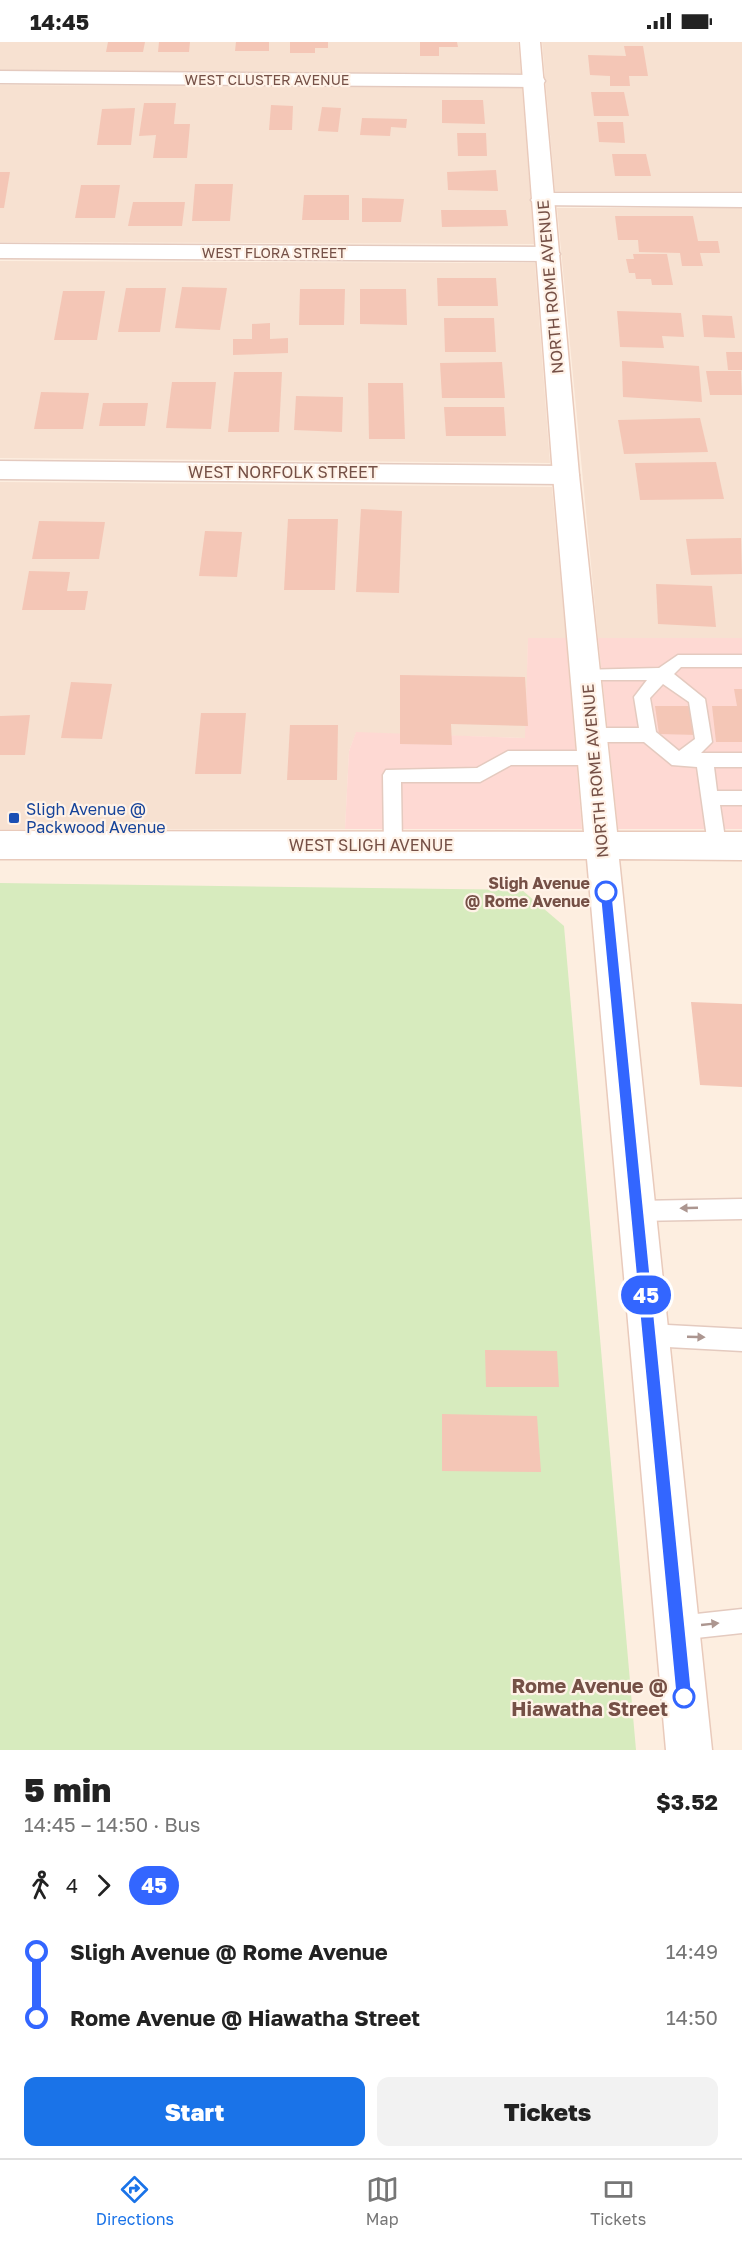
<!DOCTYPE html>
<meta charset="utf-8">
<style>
:root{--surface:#fff;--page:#f2f2f2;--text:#222;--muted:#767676;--line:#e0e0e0;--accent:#1a73e8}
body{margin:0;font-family:"Golos Text",sans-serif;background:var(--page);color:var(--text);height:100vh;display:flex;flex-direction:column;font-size:22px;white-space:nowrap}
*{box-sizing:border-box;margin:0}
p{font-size:20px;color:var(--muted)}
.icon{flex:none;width:33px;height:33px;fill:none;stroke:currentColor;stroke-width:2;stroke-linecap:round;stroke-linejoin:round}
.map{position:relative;height:1708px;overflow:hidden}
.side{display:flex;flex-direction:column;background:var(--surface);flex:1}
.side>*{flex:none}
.badge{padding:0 12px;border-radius:20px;font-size:21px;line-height:39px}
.map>.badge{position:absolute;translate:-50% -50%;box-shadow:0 0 0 3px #fff}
.legs{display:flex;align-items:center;gap:9px;height:66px;padding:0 24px;font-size:20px}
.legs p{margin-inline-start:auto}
.summary{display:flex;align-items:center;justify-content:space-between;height:102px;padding:0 24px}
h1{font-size:33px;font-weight:800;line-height:45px}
.button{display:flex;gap:12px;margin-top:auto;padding:12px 24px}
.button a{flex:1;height:69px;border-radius:12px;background:var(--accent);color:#fff;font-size:24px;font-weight:800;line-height:69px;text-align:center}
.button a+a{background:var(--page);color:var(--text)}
ul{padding:0 24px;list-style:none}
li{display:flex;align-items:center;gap:21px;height:66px;font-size:22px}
li i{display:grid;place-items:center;width:9px;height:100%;margin:0 8px;background:currentColor}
li i::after{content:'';width:15px;height:15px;margin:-8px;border:4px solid;border-radius:50%;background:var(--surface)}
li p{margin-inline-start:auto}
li:first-child i{background:linear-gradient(#0000 50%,currentColor 0)}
li:last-child i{background:linear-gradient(currentColor 50%,#0000 0)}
.status{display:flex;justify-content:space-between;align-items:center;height:42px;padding:0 30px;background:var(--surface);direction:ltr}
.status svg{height:16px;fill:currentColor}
.menu{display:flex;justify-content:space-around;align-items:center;height:84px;border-top:2px solid var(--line);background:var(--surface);font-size:16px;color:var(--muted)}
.menu a{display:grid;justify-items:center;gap:3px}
.menu .selected{color:var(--accent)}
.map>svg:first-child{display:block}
.residential{fill:#f7e1d1}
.commercial{fill:#fed9d3}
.green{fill:#d7ebbe}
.building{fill:#f4c6b6}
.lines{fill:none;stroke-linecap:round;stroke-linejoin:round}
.lane-casing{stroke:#e4cabf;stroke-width:3}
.street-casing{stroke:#e4cabf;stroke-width:3}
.secondary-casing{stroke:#e9cabb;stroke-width:3}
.lane{fill:#fff;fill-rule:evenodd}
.street{fill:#fff;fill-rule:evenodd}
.secondary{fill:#fff;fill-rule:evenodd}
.oneway{fill:#ac9690}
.line-1{fill:#36f;stroke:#fff;stroke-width:1.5}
.transit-dot{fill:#1a4fb4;stroke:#fff2e7;stroke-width:2}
.stop-1-dot{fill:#fff;stroke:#36f;stroke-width:3}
.labels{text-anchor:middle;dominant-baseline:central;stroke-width:4.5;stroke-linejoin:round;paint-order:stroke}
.far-street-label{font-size:14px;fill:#755046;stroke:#fff2e7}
.street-label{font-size:16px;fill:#755046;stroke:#fff2e7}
.transit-label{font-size:16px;fill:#164399;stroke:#fff2e7;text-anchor:start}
.stop-label{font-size:16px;font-weight:bold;fill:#755046;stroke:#fff2e7;text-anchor:end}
.near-stop-label{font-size:20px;font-weight:bold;fill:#755046;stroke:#fff2e7;text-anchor:end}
</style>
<div class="status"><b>14:45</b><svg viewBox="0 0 49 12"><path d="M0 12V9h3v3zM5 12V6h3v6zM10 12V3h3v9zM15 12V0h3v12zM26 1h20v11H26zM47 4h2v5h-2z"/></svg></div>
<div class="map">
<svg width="742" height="1708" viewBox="0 0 742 1708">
<rect width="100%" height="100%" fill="#fdeee0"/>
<g class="residential">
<path d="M0 0H518L521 31 0 28Z"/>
<path d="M542 0H742V149H555Z"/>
<path d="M0 43 522 46 534 202 0 200Z"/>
<path d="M557 166H742V596H598Z"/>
<path d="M0 219 535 221 550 421 0 416Z"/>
<path d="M0 440 552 445 566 596H528L526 696 356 691 349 709 345 787H0Z"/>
</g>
<g class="commercial">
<path d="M528 596H566L582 787H345L349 709 356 690 525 696Z"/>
<path d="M598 596H742V787H618Z"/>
</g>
<path class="green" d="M0 841 522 848 564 884 636 1708H0Z"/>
<g class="building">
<path d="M108 0H145L143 10H106Z"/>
<path d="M159 0H190L189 10H158Z"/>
<path d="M236 0H269V9H235Z"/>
<path d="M290 0H328V6H315V11H290Z"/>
<path d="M420 0H457L458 5H439V14H420Z"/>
<path d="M624 4H643L648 34H629L630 44H610V34L590 33 588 13 626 14Z"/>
<path d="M591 50H624L629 74H594Z"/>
<path d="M442 58H483L485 82 442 81Z"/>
<path d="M144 61H176L174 82H190L187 116H153L156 93 139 94Z"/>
<path d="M271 63 293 64 292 88H269Z"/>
<path d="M322 65 341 66 338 90 318 89Z"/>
<path d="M135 66 131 103H97L102 67Z"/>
<path d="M362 76 407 77 406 86 391 85 390 94 360 93Z"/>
<path d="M597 80H623L625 101 599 100Z"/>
<path d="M457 91H486L487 114H458Z"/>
<path d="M612 112H646L651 134H615Z"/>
<path d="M496 128 498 149 448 148 447 130Z"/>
<path d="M0 130H10L4 166H0Z"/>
<path d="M195 142H233L230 179H192Z"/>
<path d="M81 143H120L115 176H75Z"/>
<path d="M304 153H349V178H302Z"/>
<path d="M362 156 404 157 401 180H362Z"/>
<path d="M133 160H185L182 184H128Z"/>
<path d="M441 168H506L508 184 442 185Z"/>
<path d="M615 174H693L698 199H718L720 211H700L703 224H682L680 211 639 210 638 198H618Z"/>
<path d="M633 212H667L673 243H652L651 237H636L635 231H629L626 217H634Z"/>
<path d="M437 236H496L498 264H438Z"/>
<path d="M182 245 227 246 220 288 175 286Z"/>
<path d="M126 246H166L160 290H118Z"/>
<path d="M300 247H345L344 283H299Z"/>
<path d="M360 247H406L407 283 360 282Z"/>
<path d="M63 249H105L97 298H54Z"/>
<path d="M617 269 681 271 684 295 662 294 664 306 620 305Z"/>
<path d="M702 273 732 274 735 296 704 295Z"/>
<path d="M444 276H494L496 310H445Z"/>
<path d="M270 281V297L288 296V311L233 313V297H252V282Z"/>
<path d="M726 310H742V328H728Z"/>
<path d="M622 319 699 324 702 360 623 355Z"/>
<path d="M502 320 505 356H442L440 321Z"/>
<path d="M706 329H741L742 353H710Z"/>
<path d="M234 330H282L279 390H228Z"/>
<path d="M172 340H216L211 387 166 386Z"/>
<path d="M368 341H403L405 397H369Z"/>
<path d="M41 350 89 351 83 387H34Z"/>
<path d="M296 354 343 355 342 390 294 388Z"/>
<path d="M103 361H148L145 384H99Z"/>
<path d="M444 365H504L506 394H446Z"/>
<path d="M700 376 708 410 624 412 618 378Z"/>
<path d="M716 420 724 457 640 458 635 421Z"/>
<path d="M361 467 402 469 399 551 356 550Z"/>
<path d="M288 477H338L335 548H284Z"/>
<path d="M39 479 105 480 99 517H32Z"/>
<path d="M205 489 242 490 237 535 199 534Z"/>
<path d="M741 496 742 532 691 533 686 497Z"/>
<path d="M29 529 70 530 67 549H88L85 568H22Z"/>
<path d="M656 542 712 544 716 585 658 582Z"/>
<path d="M400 633 525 635 528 684 451 682 452 703 400 702Z"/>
<path d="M71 640 112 642 102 697 61 696Z"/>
<path d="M734 647H742V700H716L712 664H737Z"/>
<path d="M655 664H693L697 693 659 692Z"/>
<path d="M201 671H246L241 732H195Z"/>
<path d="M30 673 25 713H0V674Z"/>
<path d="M290 683H338L337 738H287Z"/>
<path d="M691 960 742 962V1045L700 1043Z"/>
<path d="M485 1308 557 1309 559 1345H486Z"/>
<path d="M442 1372 537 1374 541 1430 442 1429Z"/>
</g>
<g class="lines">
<defs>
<g id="lane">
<path d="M678 613H742V625H681L674 632 705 657 712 700 701 711H742V725H714L717 749H742V763H720L726 803 723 808 717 810 711 808 708 803 697 725 672 723 644 700H591L585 698 583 693 585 688 591 686H639L634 655 647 638H585L579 636 577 632 579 628 659 626ZM663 642 689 660 695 697 679 709 656 690 650 656Z"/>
<path d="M508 709H593L599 711 601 716 599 721 593 723H511L480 740H401L402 803 399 808 393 810 387 808 384 803 383 733 386 728 477 726Z"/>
<path d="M742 1157V1177L637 1179 630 1176 627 1169 630 1162 637 1159Z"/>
<path d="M649 1282 742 1287V1309L649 1304 641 1301 638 1293 641 1285Z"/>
<path d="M742 1567V1591L678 1598 670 1594 666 1586 670 1578 678 1574Z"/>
</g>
<g id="street">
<path d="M0 29 534 33 542 34 545 39 542 44 534 45 0 41Z"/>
<path d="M543 151H742V165L535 163 531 158 535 153Z"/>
<path d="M0 202 548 205 556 207 560 212 556 217 548 219 0 216Z"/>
<path d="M0 419 566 424 576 426 579 433 576 440 566 442 0 437Z"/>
</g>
<path id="secondary" d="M520 0H540L579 433 617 790H742V818L619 817 712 1708H666L587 817H0V789L584 790 553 433Z"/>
</defs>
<use href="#lane" class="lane-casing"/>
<use href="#street" class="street-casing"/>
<use href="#secondary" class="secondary-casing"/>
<use href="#lane" class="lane"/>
<use href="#street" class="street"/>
<use href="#secondary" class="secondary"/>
</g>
<defs><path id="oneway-solid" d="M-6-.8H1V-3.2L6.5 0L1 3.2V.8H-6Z" transform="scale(1.5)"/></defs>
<g class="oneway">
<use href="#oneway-solid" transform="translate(689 1166) rotate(178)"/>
<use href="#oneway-solid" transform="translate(696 1295) rotate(2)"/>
<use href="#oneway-solid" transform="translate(710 1582) rotate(-6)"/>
</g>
<path class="line-1" d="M606 845 612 850 692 1655 690 1661 684 1663 679 1661 676 1655 600 850Z"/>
<rect class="transit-dot" x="8" y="770" width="12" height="12" rx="3"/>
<g class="stop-1-dot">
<circle cx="606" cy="850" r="10"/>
<circle cx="684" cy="1655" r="10"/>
</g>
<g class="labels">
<g class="far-street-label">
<text x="267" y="37">WEST CLUSTER AVENUE</text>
<text x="274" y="210">WEST FLORA STREET</text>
</g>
<g class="street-label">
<text transform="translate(550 245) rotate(-95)">NORTH ROME AVENUE</text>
<text x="283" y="430">WEST NORFOLK STREET</text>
<text transform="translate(595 729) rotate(-95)">NORTH ROME AVENUE</text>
<text x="371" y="803">WEST SLIGH AVENUE</text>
</g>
<g class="transit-label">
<text x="26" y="767">Sligh Avenue @<tspan x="26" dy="18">Packwood Avenue</tspan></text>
</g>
<g class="stop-label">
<text x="590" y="841">Sligh Avenue<tspan x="590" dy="18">@ Rome Avenue</tspan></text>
</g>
<g class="near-stop-label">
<text x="668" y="1643">Rome Avenue @<tspan x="668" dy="23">Hiawatha Street</tspan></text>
</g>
</g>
</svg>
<b class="badge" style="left:646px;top:1253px;background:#36f;color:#fff">45</b>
</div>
<section class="side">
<div class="summary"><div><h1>5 min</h1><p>14:45 – 14:50 · Bus</p></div><b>$3.52</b></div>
<div class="legs"><svg class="icon" aria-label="walk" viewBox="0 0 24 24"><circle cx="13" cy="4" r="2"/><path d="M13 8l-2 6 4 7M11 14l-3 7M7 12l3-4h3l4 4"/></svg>4<svg class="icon" aria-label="forward" viewBox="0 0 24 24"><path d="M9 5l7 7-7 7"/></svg><b class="badge" style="background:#36f;color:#fff">45</b></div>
<ul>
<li><i style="color:#36f"></i><b>Sligh Avenue @ Rome Avenue</b><p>14:49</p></li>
<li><i style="color:#36f"></i><b>Rome Avenue @ Hiawatha Street</b><p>14:50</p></li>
</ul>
<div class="button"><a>Start</a><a>Tickets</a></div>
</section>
<nav class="menu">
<a class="selected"><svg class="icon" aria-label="directions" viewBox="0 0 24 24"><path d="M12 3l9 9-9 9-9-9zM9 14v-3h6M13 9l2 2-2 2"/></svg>Directions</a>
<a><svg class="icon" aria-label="map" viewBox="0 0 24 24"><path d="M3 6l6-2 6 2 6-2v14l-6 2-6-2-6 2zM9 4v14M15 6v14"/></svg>Map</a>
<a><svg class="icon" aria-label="tickets" viewBox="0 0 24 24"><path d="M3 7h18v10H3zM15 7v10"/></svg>Tickets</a>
</nav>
